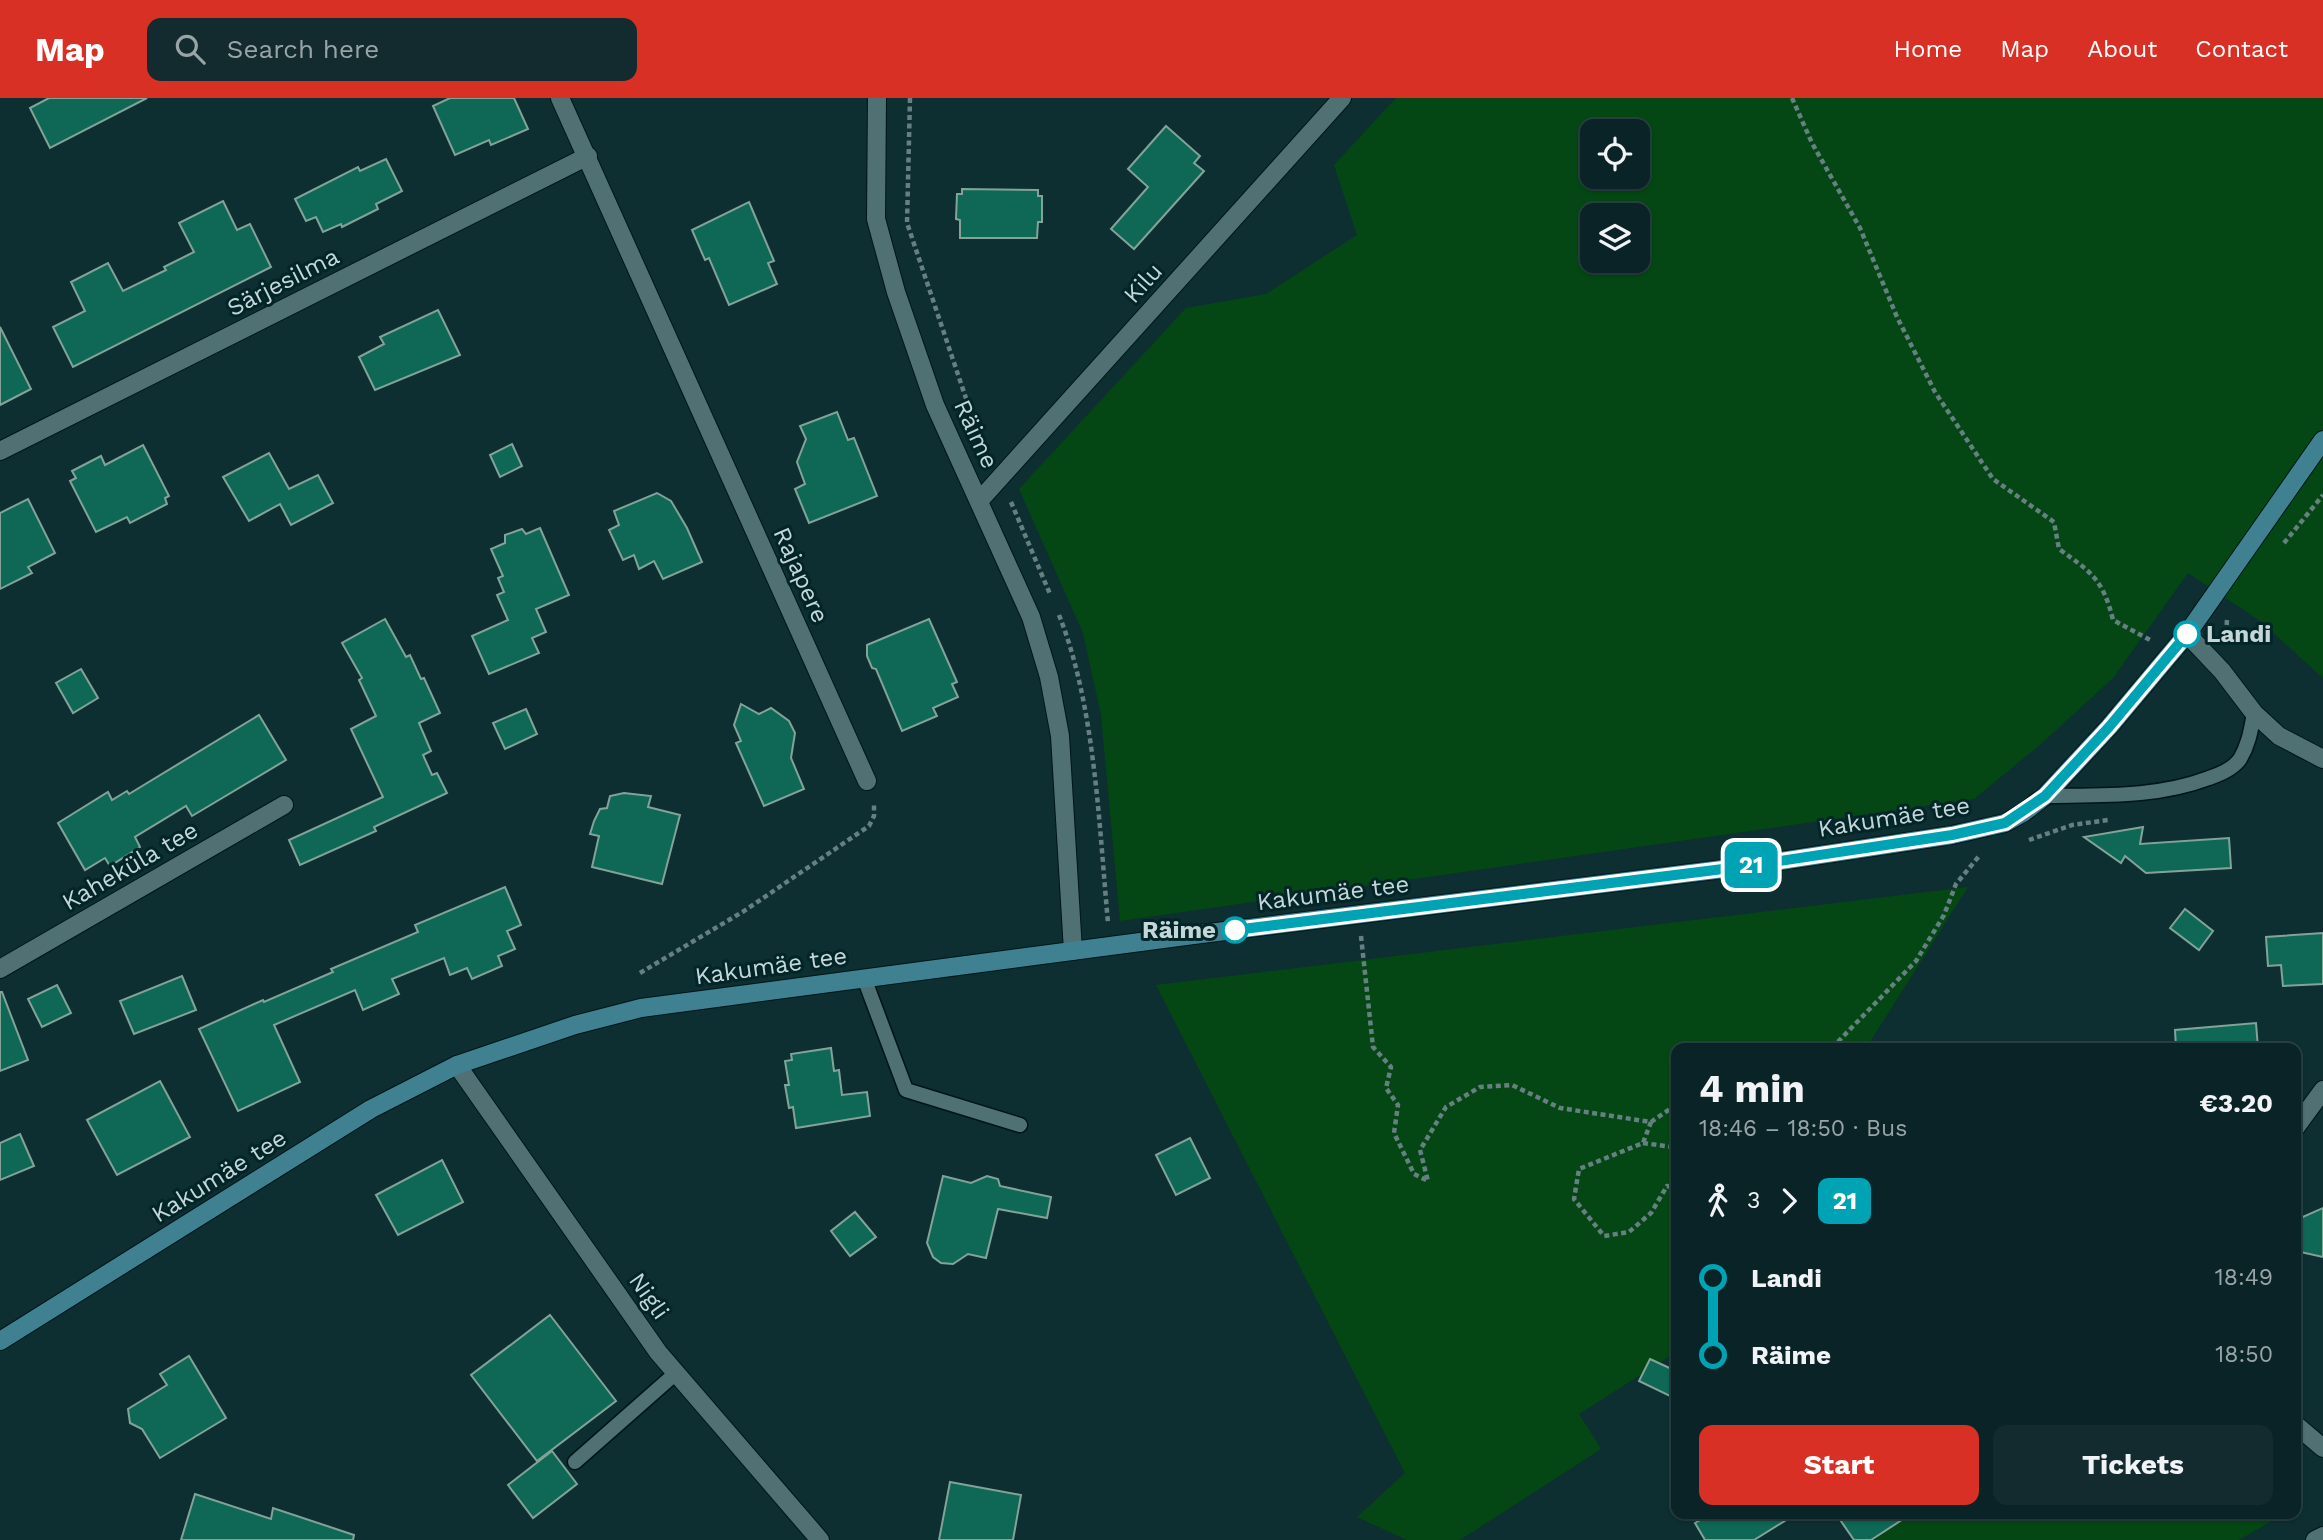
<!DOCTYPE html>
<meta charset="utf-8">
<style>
:root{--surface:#0a2326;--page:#132b2e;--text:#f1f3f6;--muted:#99a4a7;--line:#2a4043;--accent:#d93025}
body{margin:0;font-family:"Work Sans",sans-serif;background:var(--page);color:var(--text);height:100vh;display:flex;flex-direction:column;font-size:26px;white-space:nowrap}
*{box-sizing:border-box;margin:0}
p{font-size:23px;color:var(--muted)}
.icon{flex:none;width:38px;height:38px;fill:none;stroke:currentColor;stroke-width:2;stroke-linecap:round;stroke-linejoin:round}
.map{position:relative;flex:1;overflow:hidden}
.sheet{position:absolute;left:1671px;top:945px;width:630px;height:476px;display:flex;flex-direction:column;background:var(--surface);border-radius:14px;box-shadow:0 2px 5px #0004,0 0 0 2px var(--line)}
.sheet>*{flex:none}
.badge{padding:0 14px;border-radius:10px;font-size:24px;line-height:46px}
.fabs{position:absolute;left:1580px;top:21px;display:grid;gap:14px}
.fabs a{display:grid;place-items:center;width:70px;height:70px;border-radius:14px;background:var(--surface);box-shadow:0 2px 5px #0004,0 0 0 2px var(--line);font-size:35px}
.map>.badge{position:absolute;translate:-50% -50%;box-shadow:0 0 0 4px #fff}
.legs{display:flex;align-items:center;gap:10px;height:77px;padding:0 28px;font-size:23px}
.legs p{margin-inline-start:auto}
.summary{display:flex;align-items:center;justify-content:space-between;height:119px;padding:0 28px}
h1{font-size:38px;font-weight:700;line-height:52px}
.button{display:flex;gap:14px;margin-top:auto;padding:14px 28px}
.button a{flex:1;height:80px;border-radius:14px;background:var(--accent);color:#fff;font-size:28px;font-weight:700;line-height:80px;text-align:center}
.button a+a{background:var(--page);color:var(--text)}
ul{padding:0 28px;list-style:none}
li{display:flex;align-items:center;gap:24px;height:77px;font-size:26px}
li i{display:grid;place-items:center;width:10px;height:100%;margin:0 9px;background:currentColor}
li i::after{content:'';width:18px;height:18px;margin:-9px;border:5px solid;border-radius:50%;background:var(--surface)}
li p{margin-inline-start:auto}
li:first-child i{background:linear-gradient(#0000 50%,currentColor 0)}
li:last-child i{background:linear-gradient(currentColor 50%,#0000 0)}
header{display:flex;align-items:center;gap:42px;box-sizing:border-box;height:98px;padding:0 35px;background:var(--accent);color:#fff}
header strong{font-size:33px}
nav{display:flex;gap:38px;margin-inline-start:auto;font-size:24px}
.search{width:490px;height:63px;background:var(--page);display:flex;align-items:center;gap:18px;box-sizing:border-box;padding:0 24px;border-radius:14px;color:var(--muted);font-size:26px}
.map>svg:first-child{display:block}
.green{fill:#044714;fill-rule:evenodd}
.building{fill:#0e6855;stroke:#83a399;stroke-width:2}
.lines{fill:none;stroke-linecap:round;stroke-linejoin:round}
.lane-casing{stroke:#001618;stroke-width:17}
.street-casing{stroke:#001618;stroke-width:20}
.secondary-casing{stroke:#001618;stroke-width:20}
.path{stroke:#668082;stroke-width:4.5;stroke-dasharray:5 3.5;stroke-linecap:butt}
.lane{stroke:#4f7174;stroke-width:14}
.street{stroke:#4f7174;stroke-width:18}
.secondary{stroke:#3f8191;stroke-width:18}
.line-1-casing{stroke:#fff;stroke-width:16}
.line-1{stroke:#00a3b4;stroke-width:10}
.stop-1-dot{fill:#fff;stroke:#00a3b4;stroke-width:3.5}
.labels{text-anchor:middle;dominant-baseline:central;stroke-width:6;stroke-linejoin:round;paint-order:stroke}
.street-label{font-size:24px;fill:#c4d6d7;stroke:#022528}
.stop-label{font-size:24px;font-weight:bold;fill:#c4d6d7;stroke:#022528;text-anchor:start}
</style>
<header>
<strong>Map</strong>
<div class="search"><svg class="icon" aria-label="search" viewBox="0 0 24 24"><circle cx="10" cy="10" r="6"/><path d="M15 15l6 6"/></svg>Search here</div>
<nav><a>Home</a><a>Map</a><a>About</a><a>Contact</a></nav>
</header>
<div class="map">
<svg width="2323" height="1442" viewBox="0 0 2323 1442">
<rect width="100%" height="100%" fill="#0d2f32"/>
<g class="green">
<path d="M1396 0H2323V580L2259 522 2188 475 2113 580 2042 645 1974 701 1120 823 1101 617 1083 535 1019 391 1186 210 1266 196 1357 137 1334 67ZM1592 33H1638V79H1592ZM1592 117H1638V163H1592Z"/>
<path d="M1968 789 1866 950H1676V1247L1670 1258 1579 1316 1601 1351 1460 1442H1407L1357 1419 1405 1375 1156 887Z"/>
<path d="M1912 1416H2284L2239 1442H1874Z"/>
</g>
<g class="building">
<path d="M49 0H147L50 50 30 10Z"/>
<path d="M450 0H514L528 31 491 47 489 42 455 57 433 8Z"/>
<path d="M1166 28 1200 58 1194 65 1204 73 1134 151 1111 131 1148 89 1128 71Z"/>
<path d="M386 61 402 93 376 106 378 111 342 129 341 126 323 134 316 119 306 123 295 101 358 69 360 73Z"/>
<path d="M962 91 1038 92V98H1042V124H1038L1037 140H960V122L956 121 957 96H962Z"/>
<path d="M223 103 237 132 250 126 271 169 73 269 53 229 85 213 71 184 108 165 123 193 166 172 164 169 194 154 179 125Z"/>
<path d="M749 104 774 163 768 165 777 186 729 207 709 160 705 162 692 132Z"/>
<path d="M438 212 460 257 375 292 359 259 384 246 380 239Z"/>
<path d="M0 229 31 291 0 307Z"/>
<path d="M837 314 848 342 854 340 877 398 809 425 795 391 805 386 797 364 806 341 800 328Z"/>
<path d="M512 346 522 368 500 379 490 357Z"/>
<path d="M143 347 169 398 165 400 167 406 130 425 127 419 96 434 70 383 76 380 72 373 101 358 105 367Z"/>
<path d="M269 355 289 391 318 377 333 405 291 427 280 406 249 423 223 379Z"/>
<path d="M657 395 671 403 687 430 702 464 663 481 654 463 639 471 634 457 623 462 609 432 619 427 614 413Z"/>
<path d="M28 401 55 455 28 469 32 475 0 491V415Z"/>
<path d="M540 430 569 497 536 511 546 534 532 540 539 555 489 576 472 538 508 522 497 497 504 494 498 480 503 478 491 451 505 445V437L522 431 526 436Z"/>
<path d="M385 521 406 559 410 557 421 581 424 580 440 615 419 625 431 653 423 657 432 677 437 675 447 695 374 729 376 733 300 767 289 742 383 699 351 631 376 618 359 582 362 580 342 545Z"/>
<path d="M929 521 957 584 952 586 958 599 933 610 937 618 902 633 876 571 872 570 867 558V547Z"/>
<path d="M81 571 98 600 73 615 56 585Z"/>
<path d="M741 606 759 616 771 610 789 623 795 635 791 660 804 691 764 708 736 645 741 643 734 627Z"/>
<path d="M526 611 537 636 505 651 493 625Z"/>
<path d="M259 617 286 662 192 718 186 708 135 739 140 749 110 768 105 760 85 772 58 725 108 694 112 702 127 693 129 696Z"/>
<path d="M624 695 651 698 648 709 680 717 662 786 592 769 599 738 590 736 594 723 600 711 607 710 610 698Z"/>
<path d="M2143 729 2140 746 2229 740 2231 770 2146 775 2125 758 2121 765 2084 739Z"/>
<path d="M505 789 521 827 507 833 515 851 498 858 502 868 472 881 467 870 450 877 444 860 392 881 399 896 363 912 355 892 274 927 300 984 238 1013 199 931 263 902 264 904 333 874 331 871 418 834 415 827Z"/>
<path d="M2185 811 2213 833 2199 852 2170 830Z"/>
<path d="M2323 835V886L2283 888 2281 867 2268 868 2266 839Z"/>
<path d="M182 878 196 912 134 936 120 903Z"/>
<path d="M57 887 71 915 42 929 28 901Z"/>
<path d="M0 894H2L28 962 0 973Z"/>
<path d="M2256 925 2258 950H2176L2175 932Z"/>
<path d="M831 950 834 973 839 972 842 997 867 994 870 1018 796 1030 793 1009 789 1010 785 987H789L785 963 792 962 791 956Z"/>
<path d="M160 983 190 1039 117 1077 87 1022Z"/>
<path d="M20 1036 34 1068 0 1082V1045Z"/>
<path d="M1190 1040 1210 1080 1176 1097 1156 1057Z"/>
<path d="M442 1062 463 1104 398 1137 376 1097Z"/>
<path d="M943 1078 971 1085 987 1078 998 1081 1000 1088 1051 1099 1047 1120 998 1111 986 1160 968 1156 953 1166 941 1165 933 1159 927 1145Z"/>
<path d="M2323 1110V1159L2296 1153V1122Z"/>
<path d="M855 1114 876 1139 850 1158 831 1133Z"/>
<path d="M550 1217 616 1303 537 1363 471 1277Z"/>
<path d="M189 1258 226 1320 160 1360 142 1331 130 1325 128 1311 167 1287 160 1276Z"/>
<path d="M1650 1261 1676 1273V1285L1670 1298 1639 1283Z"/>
<path d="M552 1353 577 1386 533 1420 508 1387Z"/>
<path d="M950 1384 1021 1397 1013 1442H939Z"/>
<path d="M195 1396 271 1421 273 1410 354 1437 353 1442H181Z"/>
<path d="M1711 1416H1796L1754 1442H1705L1695 1425Z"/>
<path d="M1836 1416H1911L1871 1442H1854Z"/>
</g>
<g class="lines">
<defs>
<g id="lane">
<path d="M2045 698C2101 697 2156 700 2209 680 2221 676 2233 671 2240 661 2249 646 2251 631 2254 615"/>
<path d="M864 880 906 992 1020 1027"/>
<path d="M575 1364 676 1275"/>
</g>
<g id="street">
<path d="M560 0 867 683"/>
<path d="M877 0 876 121 896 194 935 307 1031 519 1049 579 1060 638 1073 853"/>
<path d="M0 353 588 58"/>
<path d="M980 402 1342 0"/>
<path d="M2187 536 2222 573 2254 615 2279 638 2323 661"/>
<path d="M0 871 284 707"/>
<path d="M457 967 658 1254 820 1442"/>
<path d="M2296 1029 2323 992"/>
<path d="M2296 1327 2323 1350"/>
<path d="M2315 1442 2323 1438"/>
</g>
<path id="secondary" d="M0 1243 371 1011 457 967 575 927 641 910 1201 836 1747 768 1952 737 2005 725 2023 715 2045 698 2109 629 2187 536 2323 342"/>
</defs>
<use href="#lane" class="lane-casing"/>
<use href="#street" class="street-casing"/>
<use href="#secondary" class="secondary-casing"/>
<g class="path">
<path d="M910 0 907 125 977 333"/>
<path d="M1792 0 1812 45 1860 130 1897 219 1935 294 1993 381 2054 424 2059 451C2091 474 2103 481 2113 522L2152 543"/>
<path d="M1011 404 1050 496"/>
<path d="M2284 445 2323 397"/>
<path d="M1059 517C1095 607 1099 727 1108 825"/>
<path d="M2227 522 2226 536 2230 544"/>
<path d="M2029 742 2072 727 2108 722"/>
<path d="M1361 838 1373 949 1391 969 1386 990 1398 1007 1394 1035 1414 1076 1428 1083 1420 1052 1446 1009 1480 989 1512 987 1560 1010 1651 1024 1643 1045 1579 1071 1574 1101 1604 1138 1629 1134 1651 1115 1667 1088 1676 1090"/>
<path d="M640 875 744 813 869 728 874 718V704"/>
<path d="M1832 950 1916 863 1944 817 1956 786 1980 757"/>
<path d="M1651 1024 1676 1007"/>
<path d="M1643 1045 1673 1049 1676 1054"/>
</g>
<use href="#lane" class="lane"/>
<use href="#street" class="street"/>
<use href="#secondary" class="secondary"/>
</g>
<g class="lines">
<defs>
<path id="line-1" d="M1235 832 1747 768 1952 737 2005 725 2045 698 2109 629 2187 536"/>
</defs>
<use href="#line-1" class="line-1-casing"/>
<use href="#line-1" class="line-1"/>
</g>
<g class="stop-1-dot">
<circle cx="2187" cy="536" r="12"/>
<circle cx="1235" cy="832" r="12"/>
</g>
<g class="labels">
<g class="street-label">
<text transform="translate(283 184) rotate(-27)">Särjesilma</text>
<text transform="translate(1143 185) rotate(-48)">Kilu</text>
<text transform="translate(976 336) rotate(65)">Räime</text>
<text transform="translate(801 477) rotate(66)">Rajapere</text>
<text transform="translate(1894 719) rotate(-9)">Kakumäe tee</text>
<text transform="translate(130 768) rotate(-30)">Kaheküla tee</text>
<text transform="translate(1333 795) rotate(-7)">Kakumäe tee</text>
<text transform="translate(771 868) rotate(-8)">Kakumäe tee</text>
<text transform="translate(219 1078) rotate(-32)">Kakumäe tee</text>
<text transform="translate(649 1198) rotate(55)">Nigli</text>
</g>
<g class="stop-label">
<text x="2206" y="536">Landi</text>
<text x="1216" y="832" text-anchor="end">Räime</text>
</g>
</g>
</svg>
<div class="fabs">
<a><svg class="icon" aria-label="locate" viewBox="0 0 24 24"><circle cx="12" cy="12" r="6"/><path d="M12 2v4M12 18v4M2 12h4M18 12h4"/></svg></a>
<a><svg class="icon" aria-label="layers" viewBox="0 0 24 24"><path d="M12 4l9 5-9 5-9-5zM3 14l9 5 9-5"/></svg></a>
</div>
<b class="badge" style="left:1751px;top:767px;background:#00a3b4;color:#fff">21</b>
<section class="sheet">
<div class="summary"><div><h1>4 min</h1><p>18:46 – 18:50 · Bus</p></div><b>€3.20</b></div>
<div class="legs"><svg class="icon" aria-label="walk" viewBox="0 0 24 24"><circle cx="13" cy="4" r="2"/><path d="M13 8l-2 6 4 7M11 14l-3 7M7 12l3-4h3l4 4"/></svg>3<svg class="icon" aria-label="forward" viewBox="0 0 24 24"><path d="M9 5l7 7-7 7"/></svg><b class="badge" style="background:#00a3b4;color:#fff">21</b></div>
<ul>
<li><i style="color:#00a3b4"></i><b>Landi</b><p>18:49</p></li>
<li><i style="color:#00a3b4"></i><b>Räime</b><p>18:50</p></li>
</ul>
<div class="button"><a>Start</a><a>Tickets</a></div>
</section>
</div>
